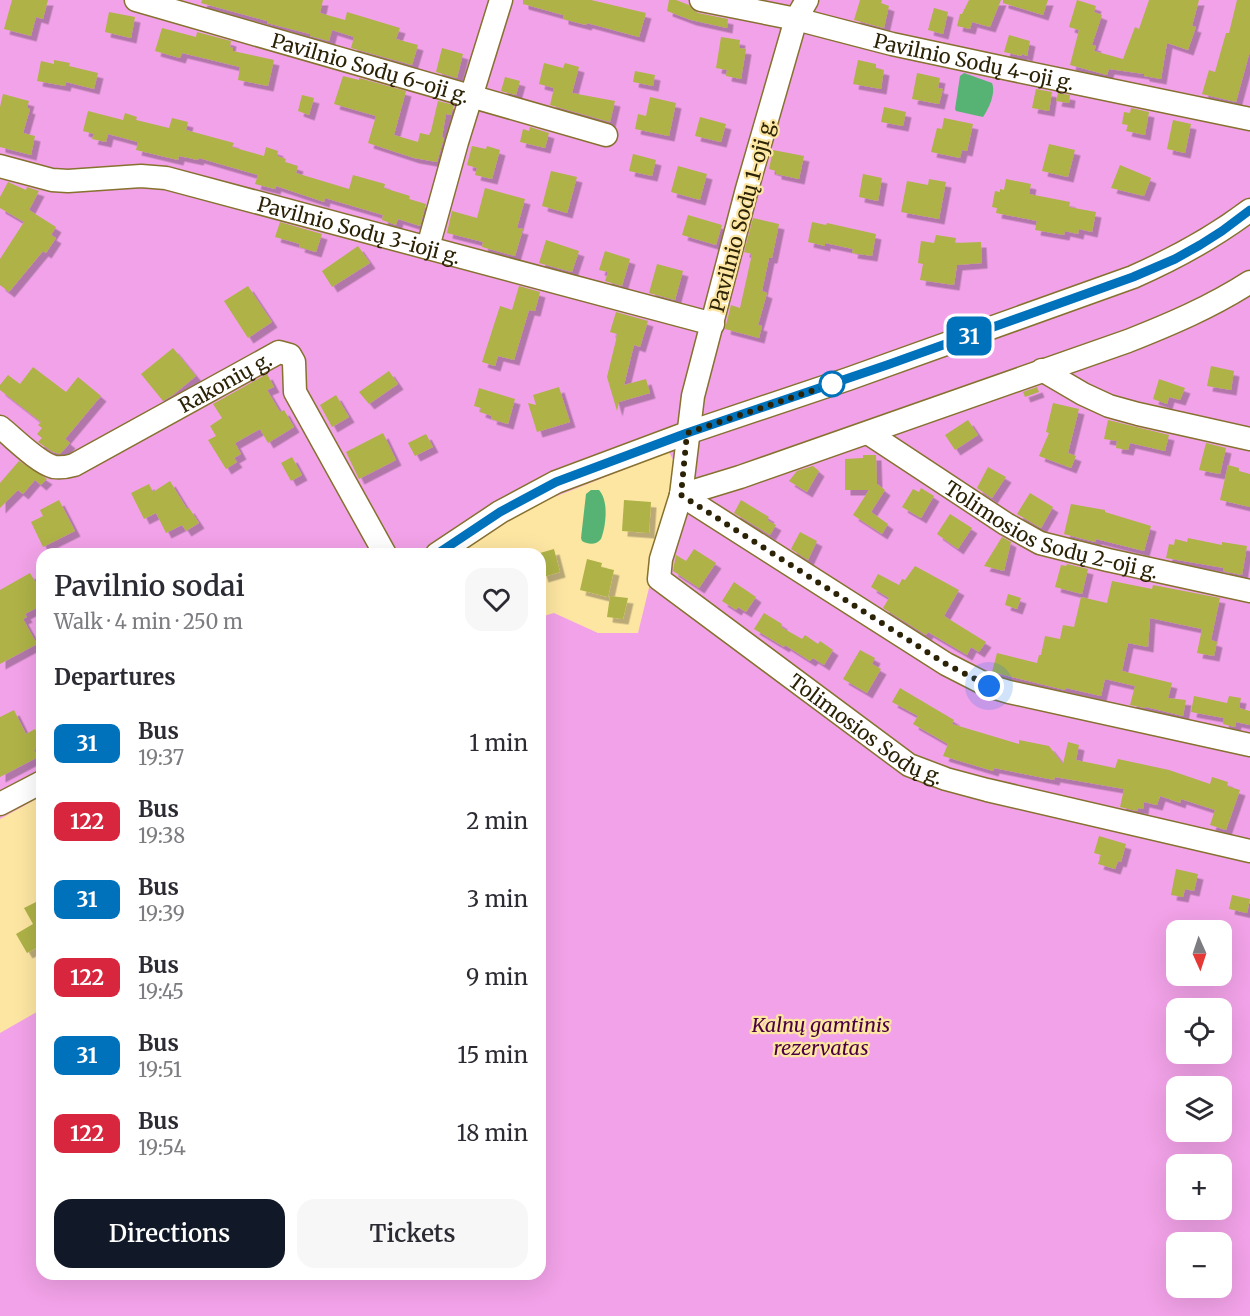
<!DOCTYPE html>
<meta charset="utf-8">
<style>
:root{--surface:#fff;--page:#f7f7f7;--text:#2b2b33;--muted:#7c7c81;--accent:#111827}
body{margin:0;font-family:Merriweather,serif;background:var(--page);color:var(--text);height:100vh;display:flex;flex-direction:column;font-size:22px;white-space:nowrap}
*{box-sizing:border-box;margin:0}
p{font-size:20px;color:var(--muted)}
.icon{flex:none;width:33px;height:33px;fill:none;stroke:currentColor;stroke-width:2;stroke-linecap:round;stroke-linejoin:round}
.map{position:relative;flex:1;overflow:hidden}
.side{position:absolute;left:36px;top:548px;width:510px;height:732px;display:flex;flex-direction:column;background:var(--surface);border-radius:18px;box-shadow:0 6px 24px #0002}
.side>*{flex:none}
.badge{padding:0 12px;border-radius:9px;font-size:21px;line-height:39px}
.needle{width:39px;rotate:177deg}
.buttons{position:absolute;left:1166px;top:920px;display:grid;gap:12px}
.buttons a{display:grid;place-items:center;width:66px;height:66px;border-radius:12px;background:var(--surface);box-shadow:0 6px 24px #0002;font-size:30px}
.you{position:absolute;width:30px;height:30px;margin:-15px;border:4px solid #fff;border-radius:50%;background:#1a73e8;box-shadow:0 0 0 9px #1a73e833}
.map>.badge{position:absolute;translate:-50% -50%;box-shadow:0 0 0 3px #fff}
h2{padding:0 18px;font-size:22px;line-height:54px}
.round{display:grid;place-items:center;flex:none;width:63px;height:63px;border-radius:18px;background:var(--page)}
.overview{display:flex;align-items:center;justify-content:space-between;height:102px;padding:0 18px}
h1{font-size:28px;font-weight:600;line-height:45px}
.primary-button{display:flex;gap:12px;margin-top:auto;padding:12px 18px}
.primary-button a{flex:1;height:69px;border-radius:18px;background:var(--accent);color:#fff;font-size:24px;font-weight:600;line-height:69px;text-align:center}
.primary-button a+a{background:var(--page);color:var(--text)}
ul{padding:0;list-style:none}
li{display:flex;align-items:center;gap:18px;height:78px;padding:0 18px}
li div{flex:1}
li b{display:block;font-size:22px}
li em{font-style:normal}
li .badge{min-width:66px;font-weight:700;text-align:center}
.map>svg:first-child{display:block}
.green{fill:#f2a2e8;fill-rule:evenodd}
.water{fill:#57b373}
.building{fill:#aeb247;filter:url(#shadow)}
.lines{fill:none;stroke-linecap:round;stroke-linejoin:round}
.minor-casing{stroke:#86712e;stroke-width:25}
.minor{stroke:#fff;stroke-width:22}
.line-casing{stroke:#fff;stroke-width:14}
.line{stroke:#0072bc;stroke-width:9}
.walk{stroke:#2c2307;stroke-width:6;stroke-dasharray:0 10.8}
.stop-dot{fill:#fff;stroke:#0072bc;stroke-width:3}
.labels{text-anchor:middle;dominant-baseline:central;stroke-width:4.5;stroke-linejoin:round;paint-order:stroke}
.street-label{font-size:20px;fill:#2c2307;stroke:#fde6a2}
.park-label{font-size:20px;font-style:italic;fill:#490045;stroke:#fde6a2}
</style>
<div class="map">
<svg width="1250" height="1316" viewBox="0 0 1250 1316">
<defs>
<filter id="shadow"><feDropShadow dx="5.5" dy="5.5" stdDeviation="0" flood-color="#0004"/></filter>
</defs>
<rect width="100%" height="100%" fill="#fde6a2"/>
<path class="green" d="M0 0H1250V1316H0V1033L42 1009V1274H540V617L554 613 598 633H638L678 469 669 452 534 505 460 553 42 554V796L0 819ZM1176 930H1221V975H1176ZM1176 1008H1221V1053H1176ZM1176 1086H1221V1131H1176ZM1176 1164H1221V1209H1176ZM1176 1242H1221V1287H1176Z"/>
<g class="water">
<path d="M964 73 992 83C996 93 989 108 983 117L956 111 955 109 960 76Z"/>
<path d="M591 490H599C609 501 606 526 601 539 596 545 589 545 582 541L581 538 586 494Z"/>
</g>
<g class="building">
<path d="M12 0H48L43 19 36 17 31 36 4 29Z"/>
<path d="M202 0H323L320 13 345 20 347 12 400 28 396 39 418 45 412 65 351 48 354 37 332 30 329 41 310 36V34L267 23V21L201 3Z"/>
<path d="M523 0H591L646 13 639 37 587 23 586 25 563 19V15L523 4Z"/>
<path d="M669 0H676L689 5 693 10 698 13 728 19 727 28 691 20 667 11Z"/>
<path d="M860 0H882L881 3 889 6 884 28 854 20Z"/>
<path d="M969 0H1001L990 27 972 22 970 29 957 26 960 14H962Z"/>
<path d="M1003 0H1048L1043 15 1003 3Z"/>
<path d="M1077 0 1096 6 1094 12 1102 15 1092 45 1096 46 1094 51 1123 59 1135 27 1139 29 1149 0H1199L1192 26 1196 27 1188 50 1167 43 1161 79 1144 76V74L1109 69 1107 75 1070 65 1079 30 1069 27Z"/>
<path d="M1237 0H1250V51L1236 102 1202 94 1209 70 1215 72 1226 33H1229Z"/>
<path d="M934 8 948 12 943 34 928 30Z"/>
<path d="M109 12 135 17 131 38 105 32Z"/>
<path d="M162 28 196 37 197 32 231 41 230 47 233 48V51L274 60 268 86 238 80 240 67 182 53 180 58 155 51Z"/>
<path d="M1009 35 1030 41 1027 56 1022 54 1021 56 1004 52Z"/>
<path d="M721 37 740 40 739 48 746 49 741 79 726 76 727 70 716 68Z"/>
<path d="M442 48 463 54 457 78 436 72Z"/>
<path d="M54 60 70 63 69 66 98 73 94 89 66 82 65 86 37 81 41 61 54 64Z"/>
<path d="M858 60 876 64V68L884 70 881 89 853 84Z"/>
<path d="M544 63 563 68 565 63 579 67 572 93 615 101 610 122 550 105 554 88 539 84Z"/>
<path d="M635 71 655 75 653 86 633 82Z"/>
<path d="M917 73 940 78 938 88 943 89 939 104 912 99Z"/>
<path d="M343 76 359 80V78L406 91 394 135 418 142 420 133 429 135 431 131 438 101 454 105 451 115 446 114 442 137 444 138 437 162 414 158 368 143 376 116 334 104Z"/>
<path d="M505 77 520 81 516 95 501 91Z"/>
<path d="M1036 89 1052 92 1049 111 1032 108Z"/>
<path d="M1058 93 1070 95 1069 103 1056 101Z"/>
<path d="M3 94 29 101 27 108 30 109 23 133 35 136 31 155 0 147V107Z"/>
<path d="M302 95 314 98 309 115 298 111Z"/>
<path d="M650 97 676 103 669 136 635 129 638 114 646 116Z"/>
<path d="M884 107 906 112 903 126 881 122Z"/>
<path d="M1131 108 1149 112 1145 135 1126 131 1128 125 1122 124 1124 112 1130 113Z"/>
<path d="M88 111 123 120 125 113 137 117 136 120 169 128 172 118 188 122 186 130 234 143 232 147 264 156 266 147 278 151 277 156 286 159 285 162 298 166 296 173 349 189 353 175 385 184 384 188 410 196 409 199 426 204 420 226 398 219 396 225 382 220 383 215 325 198 324 202 276 186 275 189 255 184 258 175 199 158 198 160 179 156 178 160 136 150 138 142 108 134 106 142 92 139 94 134 83 131Z"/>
<path d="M700 117 726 124 721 142 695 136Z"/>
<path d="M944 118 973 124 967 151 962 150 960 158 931 152 937 128 942 129Z"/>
<path d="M1173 120 1191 124 1185 153 1167 149Z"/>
<path d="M530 127 549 133 545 148 520 142 523 129 529 131Z"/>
<path d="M1049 144 1075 150 1068 177 1042 171Z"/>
<path d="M472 146 486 149 487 146 500 150 492 179 475 175 477 168 467 165Z"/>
<path d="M773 150 804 156 799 179 776 174V171L769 169Z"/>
<path d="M633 154 656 160 652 176 629 171Z"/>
<path d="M1120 165 1151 178 1144 196 1111 188Z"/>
<path d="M678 166 707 174 700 200 671 192Z"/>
<path d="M551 171 577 177 567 213 542 206Z"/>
<path d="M863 174 882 178 878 201 859 197Z"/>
<path d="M929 179 946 182 939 219 901 212 907 181 928 185Z"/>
<path d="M1006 179 1031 184 1029 194 1070 202 1069 207 1096 212 1092 232 1079 229 1078 234 1065 231 1064 235 1035 230 1037 221 996 213 997 208 992 207 995 191 1000 192V189L1004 190Z"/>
<path d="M8 182 26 190 27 187 39 191 29 210 56 227 51 235 56 238 46 253 43 251 9 292 0 285V259L24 222 0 208V197Z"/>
<path d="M485 188 525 199 517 228 523 229 515 256 482 247 483 242 447 233 452 211 477 218Z"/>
<path d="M688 215 722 225 716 245 682 235Z"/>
<path d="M753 218 779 224 772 258H769L762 291 767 293 758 325 762 326 759 338 725 329 731 305 740 308 752 254 744 252Z"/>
<path d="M280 222 322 234 316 252 299 247 300 244 275 237Z"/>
<path d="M812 222 826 225 827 223 876 234 872 256 852 253 853 249 825 243V246L808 242Z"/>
<path d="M936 235 956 238 955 243 981 242 982 263 957 265 954 285 920 280 923 264 918 263 921 241 934 243Z"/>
<path d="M546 240 579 251 572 272 539 263Z"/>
<path d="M358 246 370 263 332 287 322 271Z"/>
<path d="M605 251 630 259 622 286 605 281 608 272 599 270Z"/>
<path d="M657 264 683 271 675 300 649 293Z"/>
<path d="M248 286 272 322 248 338 224 301Z"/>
<path d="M519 286 540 292 535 311 529 310 514 360 498 356 495 366 482 362 500 306 512 310Z"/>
<path d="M616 312 648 321 640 347 634 345 624 385 646 379 650 393 619 402 617 411 607 377 616 340 617 334 610 332Z"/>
<path d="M173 348 196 376 173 395 163 401 141 374Z"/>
<path d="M1211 366 1234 371 1231 390 1207 386Z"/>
<path d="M33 367 66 392 78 377 101 396 65 439 70 443 60 454 53 452 38 442 42 438 37 434 42 428 38 425 41 422 0 390V385L8 375 20 384Z"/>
<path d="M389 371 398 384 369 404 359 392Z"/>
<path d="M267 374 274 387 267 390 280 412 284 410 294 427 268 443 260 429 235 443 241 454 234 458 237 462 226 469 208 440 216 436 210 426 222 418 213 404Z"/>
<path d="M1159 379 1185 388 1180 400 1169 397 1167 404 1153 399Z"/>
<path d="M559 387 570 422 537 432 528 403 536 405 533 395Z"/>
<path d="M1037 387 1039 392 1025 397 1023 392Z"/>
<path d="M479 388 515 399 508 424 491 419 492 416 480 412 481 408 474 406Z"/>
<path d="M336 395 349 417 332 427 320 405Z"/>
<path d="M1053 403 1079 409 1068 453 1076 456 1071 468 1039 456 1049 433 1046 432Z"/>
<path d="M968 420 978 435 955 450 945 435Z"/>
<path d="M1108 420 1169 435 1165 451 1130 443 1128 450 1116 448 1117 441 1104 439Z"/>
<path d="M383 433 396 460 359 479 346 452Z"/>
<path d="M426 434 433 447 415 456 408 443Z"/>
<path d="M1206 443 1226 448 1220 474 1199 470Z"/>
<path d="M863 455H876L877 484 885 490 871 512 888 524 882 534 853 515 869 490H845V459L863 458Z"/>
<path d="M292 457 302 475 291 481 281 463Z"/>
<path d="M19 461 47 479 41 485 35 480 23 494 18 490 0 508V483Z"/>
<path d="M1228 465 1239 468V471L1250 474V507L1220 500Z"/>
<path d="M813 466 819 471 807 492 789 481 797 471Z"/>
<path d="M988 467 1006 477 992 498 977 488Z"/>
<path d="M170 481 187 509 189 508 199 523 186 531 182 525 166 533 156 513 144 519 131 493 149 484 153 492Z"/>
<path d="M921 488 934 496 921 518 902 507 913 489 919 492Z"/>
<path d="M1030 493 1053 507 1041 528 1017 514Z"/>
<path d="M59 500 75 531 43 547 31 522 43 516 40 510Z"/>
<path d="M624 500 651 502 649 533 622 531Z"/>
<path d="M741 500 769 517 767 520 776 525 770 535 734 513Z"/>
<path d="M1071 504 1105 510V512L1151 526 1144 551 1096 539 1095 542 1064 534Z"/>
<path d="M950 514 972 528 958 549 937 534Z"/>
<path d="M800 532 817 541 808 560 791 549Z"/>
<path d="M1002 537 1011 542 1004 571 984 566Z"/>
<path d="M1188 538 1222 545V542L1247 546 1242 575 1223 571 1224 568 1166 558 1169 544 1174 545 1175 539 1187 542Z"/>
<path d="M554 549 560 572 543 577 540 567V553Z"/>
<path d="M694 549 716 563 699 588 673 571 676 555 686 561Z"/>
<path d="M587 559 602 563 601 567 614 570 608 597 580 590Z"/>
<path d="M1067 564 1088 569 1082 594 1055 587 1061 565 1066 566Z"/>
<path d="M915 566 959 590 944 616 986 642 979 652 971 647 967 655 928 632 926 635 883 608 889 598 871 587 878 574 899 585 902 579 905 580Z"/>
<path d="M30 573 36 583 42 579V605L25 614 27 617 23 619 37 644 0 664V590Z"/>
<path d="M1112 581 1152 589 1153 585 1220 598 1211 640 1217 642 1214 656 1197 653 1202 629 1150 618 1148 647 1128 643 1122 671 1172 683 1168 698 1186 700 1183 716 1146 707 1145 708 1130 705 1135 686 1105 679 1101 696 1066 688 1065 690 992 672 997 653 1037 663 1039 655H1041L1045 636 1060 639 1063 625 1074 627 1081 597 1107 603Z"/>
<path d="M734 582 756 597 746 612 738 607 736 610 722 601Z"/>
<path d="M1008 594 1021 598 1017 609 1005 605Z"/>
<path d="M610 596 628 598 623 619 607 617Z"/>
<path d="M764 613 782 624 781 627 802 639 805 635 818 644 820 641 833 650 824 665 813 658 810 661 785 645 784 647 754 629Z"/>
<path d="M860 650 875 658 872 664 881 669 867 693 843 679Z"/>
<path d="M900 688 954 720 952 724 1019 744V740L1049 746 1063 764 1068 742 1079 745 1076 760 1115 768 1118 759 1169 770 1210 784 1212 777 1228 782 1227 786 1240 790 1226 830 1210 825 1215 810 1181 799 1180 803 1160 796 1157 805 1144 802 1143 809 1138 808 1137 811 1120 807 1124 789 1055 777 1054 780 994 768 993 771 943 756 948 744 913 724 918 716 892 702Z"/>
<path d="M1194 696 1227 703 1229 696 1241 698 1239 708 1250 711V725L1236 722 1235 727 1223 724 1224 718 1191 712Z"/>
<path d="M14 710 26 734 35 729 42 745 34 750 38 757 0 777V717Z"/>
<path d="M1099 836 1126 844 1121 862 1118 861 1115 869 1098 864 1101 855 1094 853Z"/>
<path d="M1176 869 1198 874 1194 891 1185 889 1183 897 1171 895Z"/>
<path d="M1232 895 1250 899 1247 913 1229 909Z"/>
<path d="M42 899V945L27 953 16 934 33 924 24 908Z"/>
</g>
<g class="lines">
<defs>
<g id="minor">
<path id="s1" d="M136 0 606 135"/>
<path id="s2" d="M701 0 796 19 892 44 1009 69 1250 119"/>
<path id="s3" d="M807 0 796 19 747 189 693 396 681 495 661 559 659 579 909 765 946 779 987 790 1250 851"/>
<path id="s4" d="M0 166 52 180 68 181 141 176 166 178 713 324"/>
<path d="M428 247 457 142 501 0"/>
<path d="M1042 370 1083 394 1109 406 1138 414 1250 439"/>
<path id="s5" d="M0 427C14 438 38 463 54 467 61 468 67 467 74 465L279 352 290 355 294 362 295 392 385 554"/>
<path id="s6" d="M868 433 1006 524 1040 543 1108 560 1250 591"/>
<path d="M681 495 946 664 989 686 1009 692 1250 745"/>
<path d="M681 495 740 477 1128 341C1171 324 1211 307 1250 282"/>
<path d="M437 554 500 512 556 482 687 433 848 379 1133 277C1176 258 1213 238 1250 210"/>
<path d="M0 804 42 782"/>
</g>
</defs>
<use href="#minor" class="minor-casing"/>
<use href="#minor" class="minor"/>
</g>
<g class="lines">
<defs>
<path id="line" d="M437 554 500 512 556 482 687 433 887 365 1133 277 1175 259 1200 245 1222 231 1250 210"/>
</defs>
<use href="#line" class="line-casing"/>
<use href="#line" class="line"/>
<path class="walk" d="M832 384 687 433 681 495 946 664 989 686"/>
</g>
<circle class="stop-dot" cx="832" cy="384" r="12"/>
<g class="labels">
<g class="street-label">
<text stroke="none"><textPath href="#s2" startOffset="280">Pavilnio Sodų 4-oji g.</textPath></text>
<text stroke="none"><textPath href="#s1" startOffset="244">Pavilnio Sodų 6-oji g.</textPath></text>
<text transform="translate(742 215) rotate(-75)">Pavilnio Sodų 1-oji g.</text>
<text stroke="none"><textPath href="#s4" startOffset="368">Pavilnio Sodų 3-ioji g.</textPath></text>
<text stroke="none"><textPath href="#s5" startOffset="260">Rakonių g.</textPath></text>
<text stroke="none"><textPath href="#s6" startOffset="210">Tolimosios Sodų 2-oji g.</textPath></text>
<text stroke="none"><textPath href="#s3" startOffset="856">Tolimosios Sodų g.</textPath></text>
</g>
<g class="park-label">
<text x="821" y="1024">Kalnų gamtinis<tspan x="821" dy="23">rezervatas</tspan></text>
</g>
</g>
</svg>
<div class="buttons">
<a><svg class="needle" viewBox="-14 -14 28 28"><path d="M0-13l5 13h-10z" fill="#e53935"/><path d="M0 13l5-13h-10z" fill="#7c7c81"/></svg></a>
<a><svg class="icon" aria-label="locate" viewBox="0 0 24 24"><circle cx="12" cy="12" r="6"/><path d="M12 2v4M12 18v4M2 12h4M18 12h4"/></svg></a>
<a><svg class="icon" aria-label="layers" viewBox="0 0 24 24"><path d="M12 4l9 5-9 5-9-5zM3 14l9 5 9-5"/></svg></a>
<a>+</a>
<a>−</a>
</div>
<div class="you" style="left:989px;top:686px"></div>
<b class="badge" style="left:969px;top:336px;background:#0072bc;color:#fff">31</b>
<section class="side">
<div class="overview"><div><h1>Pavilnio sodai</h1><p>Walk · 4 min · 250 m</p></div><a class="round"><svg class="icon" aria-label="heart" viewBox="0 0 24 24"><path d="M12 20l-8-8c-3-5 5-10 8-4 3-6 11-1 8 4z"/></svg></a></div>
<h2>Departures</h2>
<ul>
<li><span class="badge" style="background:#0072bc;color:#fff">31</span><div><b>Bus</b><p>19:37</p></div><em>1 min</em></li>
<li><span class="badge" style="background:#d7263d;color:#fff">122</span><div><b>Bus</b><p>19:38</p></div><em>2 min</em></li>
<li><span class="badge" style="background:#0072bc;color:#fff">31</span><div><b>Bus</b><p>19:39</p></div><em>3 min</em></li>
<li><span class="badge" style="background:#d7263d;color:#fff">122</span><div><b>Bus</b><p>19:45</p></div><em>9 min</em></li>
<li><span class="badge" style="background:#0072bc;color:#fff">31</span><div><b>Bus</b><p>19:51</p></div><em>15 min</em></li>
<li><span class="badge" style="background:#d7263d;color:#fff">122</span><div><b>Bus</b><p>19:54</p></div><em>18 min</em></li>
</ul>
<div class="primary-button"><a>Directions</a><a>Tickets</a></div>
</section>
</div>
